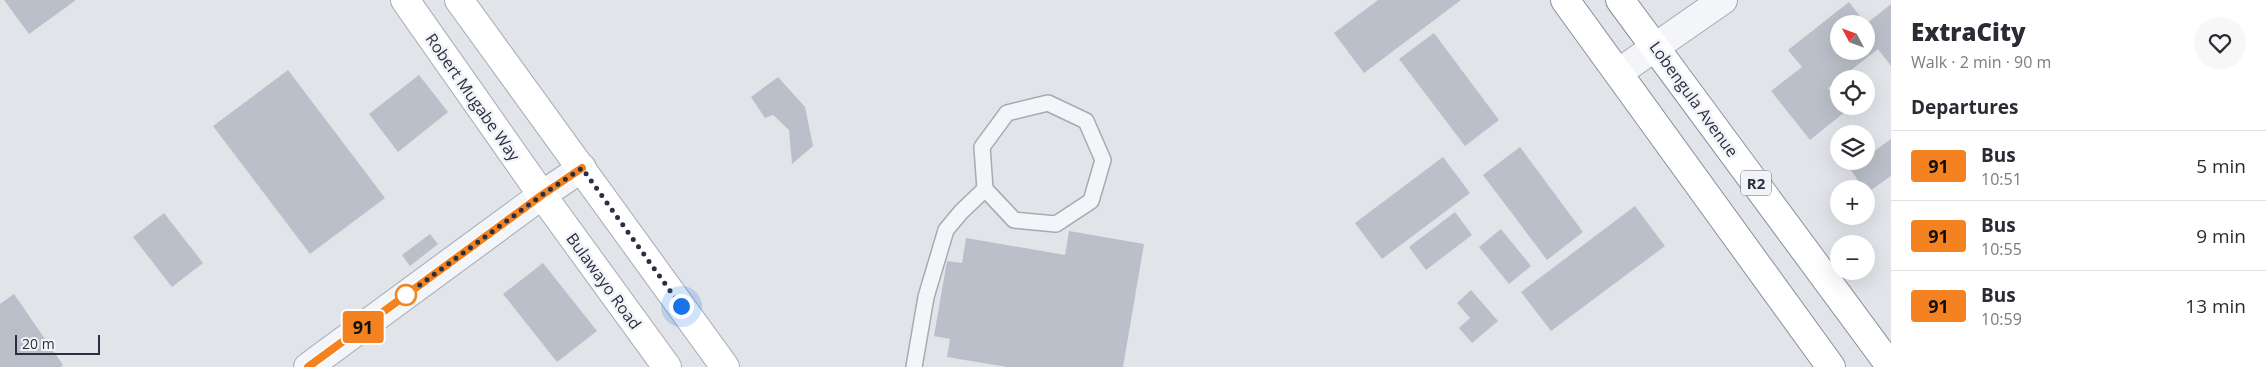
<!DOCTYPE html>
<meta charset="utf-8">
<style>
:root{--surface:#fff;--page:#f7f7f7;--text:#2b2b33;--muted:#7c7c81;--line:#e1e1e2}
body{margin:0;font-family:"Open Sans",sans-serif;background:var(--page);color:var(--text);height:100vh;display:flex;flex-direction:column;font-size:19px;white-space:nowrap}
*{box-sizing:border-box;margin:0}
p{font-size:16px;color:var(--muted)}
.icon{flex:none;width:28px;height:28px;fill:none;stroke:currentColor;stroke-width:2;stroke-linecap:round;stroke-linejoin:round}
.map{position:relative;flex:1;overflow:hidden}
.panel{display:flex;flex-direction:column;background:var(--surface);width:375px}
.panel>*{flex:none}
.badge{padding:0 10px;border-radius:4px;font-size:18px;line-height:32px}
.needle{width:32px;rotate:311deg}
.controls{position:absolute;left:1830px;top:15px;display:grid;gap:10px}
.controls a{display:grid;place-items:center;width:45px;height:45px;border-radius:50%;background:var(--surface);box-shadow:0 5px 20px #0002;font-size:25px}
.scale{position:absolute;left:15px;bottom:12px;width:85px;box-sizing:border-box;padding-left:5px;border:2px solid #2a3041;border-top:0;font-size:14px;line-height:18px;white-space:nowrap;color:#2a3041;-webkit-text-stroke:4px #f1f3f7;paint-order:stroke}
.you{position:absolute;width:25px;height:25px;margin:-12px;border:4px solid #fff;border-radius:50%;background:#1a73e8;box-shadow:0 0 0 8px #1a73e833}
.map>.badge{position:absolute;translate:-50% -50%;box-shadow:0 0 0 2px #fff}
h2{padding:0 20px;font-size:19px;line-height:45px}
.round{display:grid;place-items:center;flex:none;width:52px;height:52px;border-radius:26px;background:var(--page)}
.headline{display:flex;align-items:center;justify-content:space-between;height:85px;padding:0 20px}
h1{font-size:24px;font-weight:800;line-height:38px}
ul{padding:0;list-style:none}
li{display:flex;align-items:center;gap:15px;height:70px;padding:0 20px;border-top:1px solid var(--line)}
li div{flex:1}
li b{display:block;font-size:19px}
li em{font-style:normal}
li .badge{min-width:55px;font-weight:700;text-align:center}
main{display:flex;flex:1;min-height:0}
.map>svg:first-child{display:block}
.building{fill:#bbbfc9}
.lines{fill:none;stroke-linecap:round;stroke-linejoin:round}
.lane-casing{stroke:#a6aab3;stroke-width:18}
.street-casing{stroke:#a6aab3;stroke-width:30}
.secondary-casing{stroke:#a6aab3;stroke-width:30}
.highway-casing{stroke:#8990a0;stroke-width:30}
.lane{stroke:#f4f5f8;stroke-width:15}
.street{stroke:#f4f5f8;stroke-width:28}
.secondary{stroke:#fff;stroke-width:28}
.highway{stroke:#fff;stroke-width:28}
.line-casing{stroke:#fff;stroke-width:11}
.line{stroke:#f58220;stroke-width:8}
.walk{stroke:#2a3041;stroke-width:5;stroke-dasharray:0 9}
.stop-dot{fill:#fff;stroke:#f58220;stroke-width:2.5}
.labels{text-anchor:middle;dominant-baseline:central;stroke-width:5;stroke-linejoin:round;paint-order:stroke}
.shield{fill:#f1f3f7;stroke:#666a78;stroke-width:1}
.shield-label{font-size:15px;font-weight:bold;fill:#2a3041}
.street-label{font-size:16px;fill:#2a3041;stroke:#f1f3f7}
</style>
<main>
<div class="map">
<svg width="1891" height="367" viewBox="0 0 1891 367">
<rect width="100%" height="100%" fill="#e1e4e9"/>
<g class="building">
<path d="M4 0H76L29 34Z"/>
<path d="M1378 0H1461L1364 73 1334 33Z"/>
<path d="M1849 2 1866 24H1839V51H1866V24L1891 4V66L1878 49 1828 88 1839 102V106H1842L1846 111 1810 140 1771 91 1802 67 1788 50Z"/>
<path d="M1434 33 1499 120 1465 146 1399 59Z"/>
<path d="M288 70 385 198 310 254 213 126Z"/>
<path d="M419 75 448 112 398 152 369 114Z"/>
<path d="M778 77 805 107 813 146 792 164 789 130 773 115 765 118 751 97Z"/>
<path d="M1891 139V176L1867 193 1866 189H1864L1850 169 1860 161H1866V157Z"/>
<path d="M1520 147 1583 232 1547 260 1483 175Z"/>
<path d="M1443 157 1470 193 1382 259 1355 223Z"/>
<path d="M1635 206 1665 246 1551 331 1521 292Z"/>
<path d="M1455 212 1472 235 1426 270 1409 247Z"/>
<path d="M164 213 203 263 172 287 133 237Z"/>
<path d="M1501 229 1531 266 1509 284 1479 247Z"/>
<path d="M1069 231 1144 244 1123 367H1007L947 357 950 339 934 336 947 261 962 263 966 238 1065 255Z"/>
<path d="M430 234 438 244 410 266 402 255Z"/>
<path d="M543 263 597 331 557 362 503 294Z"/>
<path d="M1471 290 1498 321 1472 343 1459 328 1470 318 1457 303Z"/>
<path d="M14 294 63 365 61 367H0V304Z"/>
</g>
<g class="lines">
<defs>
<g id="lane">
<path d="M1048 103 1086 121 1103 160 1091 201 1056 224 1014 220 985 189 982 147 1007 113Z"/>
<path d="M914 367 926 297 946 230 961 212 985 189"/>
</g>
<g id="street">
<path d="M1618 73 1723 0"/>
<path d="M308 367 542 195 582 168"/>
</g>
<g id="secondary">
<path d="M405 0 542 195 667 367"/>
<path d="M459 0 725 367"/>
</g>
<g id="highway">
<path d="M1565 0 1831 367"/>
<path d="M1620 0 1891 367"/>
</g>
</defs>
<use href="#lane" class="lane-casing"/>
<use href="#street" class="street-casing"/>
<use href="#secondary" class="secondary-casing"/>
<use href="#highway" class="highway-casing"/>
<use href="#lane" class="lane"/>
<use href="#street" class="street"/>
<use href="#secondary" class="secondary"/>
<use href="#highway" class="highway"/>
</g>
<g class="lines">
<defs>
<path id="line" d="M308 367 542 195 582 168"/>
</defs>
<use href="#line" class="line-casing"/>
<use href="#line" class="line"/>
<path class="walk" d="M406 295 402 298 542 195 582 168 681 306"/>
</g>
<circle class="stop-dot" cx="406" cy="295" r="10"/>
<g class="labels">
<rect class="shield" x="1741" y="170.5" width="30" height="25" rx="4"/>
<g class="shield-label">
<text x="1756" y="183">R2</text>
</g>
<g class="street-label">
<text transform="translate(473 97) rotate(55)">Robert Mugabe Way</text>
<text transform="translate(1694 99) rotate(54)">Lobengula Avenue</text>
<text transform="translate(604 281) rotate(54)">Bulawayo Road</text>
</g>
</g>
</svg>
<div class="controls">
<a><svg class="needle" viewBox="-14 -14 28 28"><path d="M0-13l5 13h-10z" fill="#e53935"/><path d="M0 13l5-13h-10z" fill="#7c7c81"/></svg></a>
<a><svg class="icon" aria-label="locate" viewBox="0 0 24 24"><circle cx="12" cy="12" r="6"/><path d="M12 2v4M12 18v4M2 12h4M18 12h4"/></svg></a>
<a><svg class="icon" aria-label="layers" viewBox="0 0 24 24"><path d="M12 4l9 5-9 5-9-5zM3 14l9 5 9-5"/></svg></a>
<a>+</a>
<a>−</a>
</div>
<div class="scale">20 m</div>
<div class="you" style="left:681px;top:306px"></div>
<b class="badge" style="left:363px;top:327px;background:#f58220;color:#111">91</b>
</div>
<section class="panel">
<div class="headline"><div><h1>ExtraCity</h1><p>Walk · 2 min · 90 m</p></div><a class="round"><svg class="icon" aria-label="heart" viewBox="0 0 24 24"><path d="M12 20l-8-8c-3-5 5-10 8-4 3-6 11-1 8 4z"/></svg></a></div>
<h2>Departures</h2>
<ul>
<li><span class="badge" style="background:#f58220;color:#111">91</span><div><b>Bus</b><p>10:51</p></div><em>5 min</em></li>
<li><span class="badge" style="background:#f58220;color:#111">91</span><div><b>Bus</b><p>10:55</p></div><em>9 min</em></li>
<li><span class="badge" style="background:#f58220;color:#111">91</span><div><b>Bus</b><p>10:59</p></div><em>13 min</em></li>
</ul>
</section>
</main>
